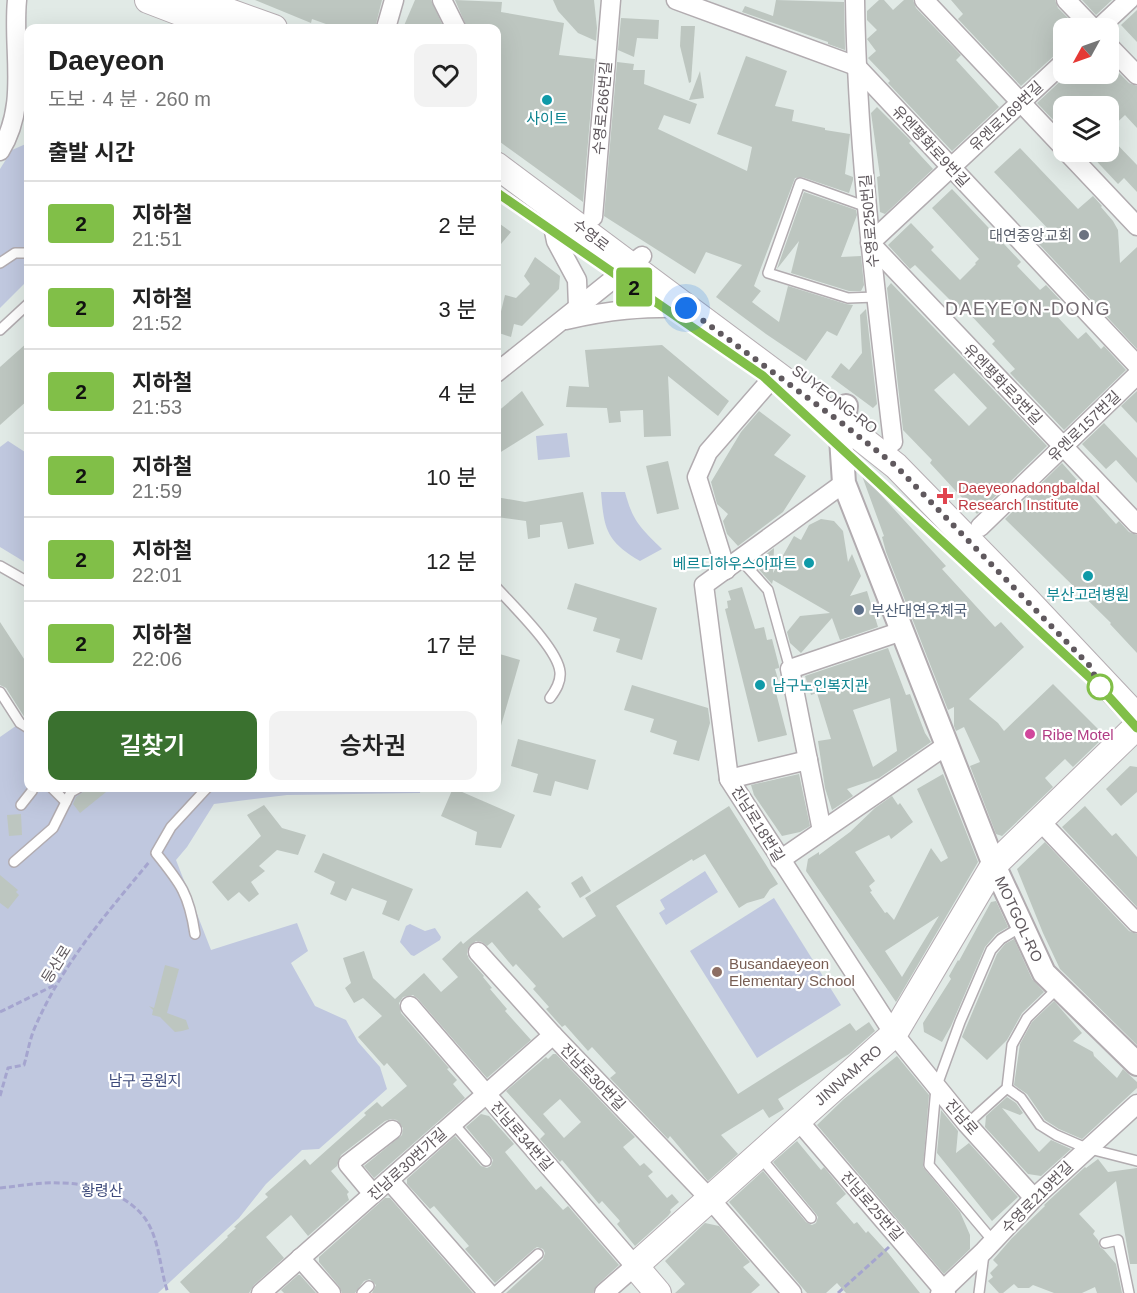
<!DOCTYPE html>
<html lang="ko">
<meta charset="utf-8">
<style>
:root{--surface:#fff;--page:#f2f2f2;--text:#222;--muted:#767676;--line:#e0e0e0;--accent:#3a712f}
body{margin:0;font-family:Arial,"Noto Sans KR",sans-serif;background:var(--page);color:var(--text);height:100vh;display:flex;flex-direction:column;font-size:22px;white-space:nowrap}
*{box-sizing:border-box;margin:0}
p{font-size:20px;color:var(--muted)}
.icon{flex:none;width:33px;height:33px;fill:none;stroke:currentColor;stroke-width:2;stroke-linecap:round;stroke-linejoin:round}
.map{position:relative;flex:1;overflow:hidden}
.drawer{position:absolute;left:24px;top:24px;width:477px;height:768px;display:flex;flex-direction:column;background:var(--surface);border-radius:12px;box-shadow:0 6px 24px #0002}
.drawer>*{flex:none}
.badge{padding:0 12px;border-radius:4px;font-size:21px;line-height:39px}
.needle{width:39px;rotate:230deg}
.tools{position:absolute;left:1053px;top:18px;display:grid;gap:12px}
.tools a{display:grid;place-items:center;width:66px;height:66px;border-radius:12px;background:var(--surface);box-shadow:0 6px 24px #0002;font-size:30px}
.you{position:absolute;width:30px;height:30px;margin:-15px;border:4px solid #fff;border-radius:50%;background:#1a73e8;box-shadow:0 0 0 9px #1a73e833}
.map>.badge{position:absolute;translate:-50% -50%;box-shadow:0 0 0 3px #fff}
h2{padding:0 24px;font-size:22px;line-height:54px}
.round{display:grid;place-items:center;flex:none;width:63px;height:63px;border-radius:12px;background:var(--page)}
.summary{display:flex;align-items:center;justify-content:space-between;height:102px;padding:0 24px}
h1{font-size:28px;font-weight:600;line-height:45px}
.primary-button{display:flex;gap:12px;margin-top:auto;padding:12px 24px}
.primary-button a{flex:1;height:69px;border-radius:12px;background:var(--accent);color:#fff;font-size:24px;font-weight:600;line-height:69px;text-align:center}
.primary-button a+a{background:var(--page);color:var(--text)}
ul{padding:0;list-style:none}
li{display:flex;align-items:center;gap:18px;height:84px;padding:0 24px;border-top:2px solid var(--line)}
li div{flex:1}
li b{display:block;font-size:22px}
li em{font-style:normal}
li .badge{min-width:66px;font-weight:700;text-align:center}
.map>svg:first-child{display:block}
.green{fill:#c0c8df}
.building{fill:#bdc6c0;fill-rule:evenodd}
.lines{fill:none;stroke-linecap:round;stroke-linejoin:round}
.service-casing{stroke:#b2acb0;stroke-width:12}
.minor-casing{stroke:#b2acb0;stroke-width:21}
.tertiary-casing{stroke:#b2acb0;stroke-width:26}
.secondary-casing{stroke:#b5adb2;stroke-width:28}
.path{stroke:#a5a5cf;stroke-width:3;stroke-dasharray:6 3;stroke-linecap:butt}
.service{stroke:#fff;stroke-width:9}
.minor{stroke:#fff;stroke-width:18}
.tertiary{stroke:#fff;stroke-width:22}
.secondary{stroke:#fff;stroke-width:26}
.line-casing{stroke:#fff;stroke-width:14}
.line{stroke:#81bf48;stroke-width:9}
.walk{stroke:#60595e;stroke-width:6;stroke-dasharray:0 10.8}
.culture-dot{fill:#0f9aa8;stroke:#fff;stroke-width:2}
.worship-dot{fill:#6b7280;stroke:#fff;stroke-width:2}
.health-dot{fill:#e0444e;stroke:#fff;stroke-width:2}
.service-dot{fill:#5c6f8a;stroke:#fff;stroke-width:2}
.stop-dot{fill:#fff;stroke:#81bf48;stroke-width:3}
.hotel-dot{fill:#d1479c;stroke:#fff;stroke-width:2}
.education-dot{fill:#8d6e63;stroke:#fff;stroke-width:2}
.labels{text-anchor:middle;dominant-baseline:central;stroke-width:4.5;stroke-linejoin:round;paint-order:stroke}
.street-label{font-size:15px;fill:#60595e;stroke:#fff}
.culture-label{font-size:15px;fill:#0d838f;stroke:#fff}
.worship-label{font-size:15px;fill:#5b616d;stroke:#fff;text-anchor:end}
.health-label{font-size:15px;fill:#be3a42;stroke:#fff;text-anchor:start}
.service-label{font-size:15px;fill:#4e5e75;stroke:#fff;text-anchor:start}
.hotel-label{font-size:15px;fill:#b23c85;stroke:#fff;text-anchor:start}
.education-label{font-size:15px;fill:#785e54;stroke:#fff;text-anchor:start}
.park-label{font-size:15px;fill:#3d4a7b;stroke:#fff}
.quarter-label{font-size:18px;letter-spacing:1.5px;fill:#726a70;stroke:#fff}
</style>
<div class="map">
<svg width="1137" height="1293" viewBox="0 0 1137 1293">
<rect width="100%" height="100%" fill="#e1eae6"/>
<g class="green">
<path d="M28 143V280L0 308V169L12 150Z"/>
<path d="M567 433 570 457 538 460 536 436Z"/>
<path d="M8 441 28 454V564L0 547V447Z"/>
<path d="M601 492H625C633 522 640 527 662 549L640 561C606 541 604 529 601 492Z"/>
<path d="M23 721H28V788H421L420 793 287 795 214 804 187 847 176 860 211 950 297 923 308 951 291 963 315 1006 346 1020 358 1042 380 1067 387 1089 319 1149 302 1150 266 1184 239 1218 158 1293H0V737Z"/>
<path d="M705 871 718 892 666 925 659 913 665 909 660 900Z"/>
<path d="M774 898 841 1005 757 1058 690 951Z"/>
<path d="M410 924 425 931 435 928 441 937 440 940 414 956 411 955 400 942 406 926Z"/>
</g>
<g class="building">
<path d="M255 0H382L375 28H337L312 19 311 23Z"/>
<path d="M415 0H431L444 28H403Z"/>
<path d="M455 0 502 2 501 12 564 23 559 55 595 59 583 202 496 139V28H467Z"/>
<path d="M553 0H594L597 28 596 41 578 33 558 11Z"/>
<path d="M776 0 844 2 845 50 828 44V42L742 12 745 6 773 16Z"/>
<path d="M879 0H884L893 10 904 0H913L916 8 961 55 956 60 999 107 952 151 888 83 890 81 868 58 876 51 867 39 877 30 867 20V11Z"/>
<path d="M951 0H1055L1058 8 1078 28H1064V51L1056 54 1021 86 958 19 963 14Z"/>
<path d="M1082 0H1112L1096 15Z"/>
<path d="M1137 10V42L1121 25Z"/>
<path d="M621 18 659 20 658 39 637 38 634 57 618 50Z"/>
<path d="M681 26H695L691 82 689 83 680 46Z"/>
<path d="M746 56 787 71 775 106 794 110 792 121 825 128V130L850 134 845 174 853 177V180L849 193 802 177 795 178 754 286 761 291 752 302 779 322 788 286 846 304 853 305 837 336 827 331 806 361 766 334 716 297 742 265 706 252 695 274 604 216 617 62 634 64 633 70H645L644 84 697 104 690 124 664 115 658 129 747 171 752 147 717 134Z"/>
<path d="M1108 62 1129 83 1137 86V128L1125 115 1108 131V106H1104L1094 96 1083 106H1064V131L1037 103 1068 74H1108Z"/>
<path d="M700 71 704 98 689 100Z"/>
<path d="M877 107 911 141 909 143 933 169 885 214 880 212 877 177 880 176 871 113Z"/>
<path d="M1108 135 1137 165V192L1124 178 1118 184 1088 152H1108Z"/>
<path d="M1020 148 1078 209 1093 196 1102 206 1101 207 1113 221 1118 230 1120 263 1137 247V349L1039 244 1052 233 994 172Z"/>
<path d="M952 189 1021 262 1017 266 1040 290 1046 285 1062 302 1052 311 1078 339 1086 332 1101 349 1104 346 1126 370 1064 430 1010 373 1015 369 992 344 995 341 966 310 963 313 915 265 910 269 888 245 911 223 934 247 931 250 960 280 976 264 975 263 979 259 932 208Z"/>
<path d="M804 192 856 210 857 215 841 257 861 256 864 285 861 291H849L791 273 799 241 777 269Z"/>
<path d="M496 221 511 232 496 250Z"/>
<path d="M535 257 560 276 559 289 522 326 514 324 511 337 496 332 505 295 516 298 530 284 524 276Z"/>
<path d="M891 283 1047 446 977 514 930 463 932 460 903 430 887 288ZM954 373 987 408 969 426 934 390Z"/>
<path d="M866 309 877 404 873 408 831 377 841 363 849 370 862 353 860 315Z"/>
<path d="M28 342V400L0 425V367Z"/>
<path d="M662 345 729 401 718 416 668 376 671 436 644 437 643 410 620 411 621 422 609 423 607 408 566 407 569 386 589 387 585 350Z"/>
<path d="M522 391 544 425 496 455V413Z"/>
<path d="M1137 391V423L1121 406Z"/>
<path d="M759 411 791 435 774 455 806 476 783 512 738 546 727 534 723 521 728 514 717 504 711 482 741 432Z"/>
<path d="M1104 423 1137 458V483L1116 460 1106 469 1082 444Z"/>
<path d="M668 461 679 509 657 514 646 466Z"/>
<path d="M1062 463 1116 524 1119 521 1129 532 1137 535V653L1110 624 1111 623 1005 519Z"/>
<path d="M861 473 946 566 942 569 995 627 1001 622 1024 647 969 699 998 723 1004 731 1053 684 1105 736 1073 767 1065 759 1045 778 1053 787 1002 836 996 834 970 766 980 762 964 727 956 731 954 726V707L948 710 886 552 882 537 884 536Z"/>
<path d="M583 492 594 544 568 549 562 522 540 525V537L528 539 526 521 496 517V497L525 502Z"/>
<path d="M821 519 834 521 843 531 848 562 852 554 861 576 850 596 867 591 878 627 840 640 832 618 801 653 790 643 787 632 800 616 830 613 773 580 772 584 754 564 774 548 773 573 794 536 801 540 809 525Z"/>
<path d="M575 583 657 608 642 660 616 652 620 639 593 631 597 618 567 609Z"/>
<path d="M742 587 755 629 764 627 767 640 772 639 779 666V668L775 669 778 679 772 685H774L787 735 758 742 725 609 728 608 727 601 731 600 728 591Z"/>
<path d="M0 622 28 665V720L25 718 6 688 0 685Z"/>
<path d="M888 648 906 695 910 694 925 733 931 742 879 778 847 789 853 796 832 810 825 788 818 741 831 739 817 693 811 695 805 676ZM890 698 897 751 873 767 853 710Z"/>
<path d="M496 653 520 660 500 729 496 728Z"/>
<path d="M632 685 708 708 710 723 699 761 673 754 677 741 650 732 654 719 624 710Z"/>
<path d="M518 739 596 760 588 790 555 781 551 796 533 792 538 774 511 766Z"/>
<path d="M1130 766 1137 767V792L1121 806 1106 789Z"/>
<path d="M799 774 810 826 800 832 782 836 754 795 751 785Z"/>
<path d="M943 774 978 862 896 1002 806 871 808 859 819 852V855L850 832 875 808 892 796 898 805 900 803 913 822 891 839 889 835 855 852 875 881 869 886 872 891 870 892 885 913 887 912 894 920 931 848 941 862 948 858 917 789ZM939 916 902 977 885 951Z"/>
<path d="M85 788H111L80 813 73 804 76 797 83 792Z"/>
<path d="M453 788 515 815 501 848 475 845 477 832 441 816Z"/>
<path d="M264 805 282 828 306 835 298 855 277 850 259 866 265 871 251 882 259 894 249 902 239 892 228 901 212 882 261 836 247 815Z"/>
<path d="M729 806 778 884 770 889 764 898 747 903 739 908 705 854 693 861 692 859 616 906 738 1094 850 1023 856 1031 869 1022 875 1031 849 1054 778 1099 784 1109 769 1118 763 1109 721 1135 738 1154 708 1181 670 1136 668 1139 610 1078 616 1073 592 1047 588 1051 565 1025 562 1027 546 1009 549 1007 533 989 536 986 516 964 513 967 492 942 487 946 482 942 476 941 468 948 467 954 469 959 484 976 483 977 492 988 490 989 507 1009 505 1011 531 1040 487 1078 418 999 413 995 403 997 399 1003 401 1013 449 1068 447 1069 457 1080 453 1084 465 1098 374 1178 364 1166 402 1135 403 1128 397 1120 391 1119 385 1121 341 1155 337 1166 331 1171 349 1192 347 1194 349 1200 308 1236 291 1215 266 1237 284 1258 254 1285 249 1293H190L180 1282 228 1237 227 1236 236 1228 234 1227 268 1197 265 1194 305 1159 310 1165 366 1115 364 1113 377 1102 382 1107 407 1086 387 1063 384 1066 358 1037 382 1016 363 998 354 1003 345 988 351 983 343 958 364 951 373 978 395 999 424 973 441 992 458 977 442 959 461 941 463 944 527 891 541 907 538 909 563 938 596 916 585 898Z"/>
<path d="M1085 806 1112 836 1116 833 1137 857V907L1062 827Z"/>
<path d="M21 814 22 835 9 836 7 815Z"/>
<path d="M1045 842 1129 931 1137 934V1045L1060 969 1043 933 1017 869Z"/>
<path d="M323 853 413 889 399 921 382 914 387 901 352 888 346 901 330 894 335 882 314 872Z"/>
<path d="M0 875 18 890 16 892 19 895 8 909 0 903Z"/>
<path d="M582 876 591 891 580 898 571 883Z"/>
<path d="M996 901 1008 927 996 934 985 947 951 1026 942 1042 924 1032 923 1023 951 979 949 976 958 960 959 961 991 902Z"/>
<path d="M1014 939 1032 979 1044 992 1022 1013 1007 1040 987 1060 962 1037 997 954 1005 944Z"/>
<path d="M165 965 179 969 167 1013 186 1020 189 1029 182 1031 175 1032 160 1017 152 1015 153 1010 149 1006 154 1008Z"/>
<path d="M1054 1001 1082 1033 1073 1041 1093 1052 1094 1056 1117 1078 1123 1069 1137 1082V1088L1082 1139 1059 1129 1045 1120 1027 1094 1014 1085 1020 1044 1032 1022Z"/>
<path d="M553 1054H556L635 1137 623 1147 640 1166 644 1163 653 1172 648 1176 667 1198 672 1194 679 1202 670 1210 671 1212 668 1216 635 1246 617 1224 620 1221 602 1201 599 1204 562 1160 560 1162 540 1139 545 1134 506 1091 546 1057 548 1059ZM560 1099 581 1122 564 1138 543 1114Z"/>
<path d="M897 1056 929 1095 923 1167 960 1212 970 1235V1249L944 1274 817 1125 844 1099Z"/>
<path d="M1007 1097 1016 1103 1023 1113 1020 1115 1002 1108 1039 1152 1051 1140 1071 1149 1041 1176 1028 1174 985 1127 986 1116Z"/>
<path d="M941 1110 958 1131 956 1153 969 1143 1018 1197 992 1221 937 1153Z"/>
<path d="M481 1114 489 1116 514 1144 505 1152 536 1190 541 1186 563 1210 568 1206 619 1265 597 1285 593 1293H506L543 1259 545 1253 543 1249 537 1247 534 1249 495 1283 465 1249 469 1246 434 1206 430 1209 407 1184V1179L455 1136 481 1166 487 1168 491 1166 493 1160 491 1157 466 1127Z"/>
<path d="M797 1141 821 1170 824 1167 846 1194 836 1203 854 1224 857 1222 866 1233 868 1231 889 1254 920 1293H846L837 1283 826 1293H807L729 1202 763 1171 806 1222 812 1225 816 1223 818 1217 816 1214 773 1162Z"/>
<path d="M1098 1159 1108 1172 1137 1168V1264H1130L1116 1181 1079 1214 1095 1231 1093 1234 1098 1240 1100 1247 1104 1250 1116 1264 1122 1293H1097L1095 1287 1082 1293H1054L1033 1285 1029 1288H1018L1014 1284 1003 1293H999L988 1281 993 1277 990 1273 998 1265 993 1260 1012 1238 1045 1206 1044 1205 1085 1167 1086 1168Z"/>
<path d="M385 1198H390L473 1293H372L376 1285 370 1279 364 1281 355 1293H342L339 1286 319 1262V1257Z"/>
<path d="M705 1223 719 1226 750 1262 743 1267 760 1285 751 1293H675L685 1284 665 1261Z"/>
<path d="M298 1275H300L316 1293H284L281 1290Z"/>
</g>
<g class="lines">
<defs>
<g id="service">
<path d="M867 207 800 183 768 273 848 298 876 297"/>
<path d="M0 263 15 253H28"/>
<path d="M0 330 28 304"/>
<path d="M740 559 768 590 790 669"/>
<path d="M0 566 28 582"/>
<path d="M496 587C513 606 558 649 560 672 561 682 556 690 550 698"/>
<path d="M0 692 20 723 28 728"/>
<path d="M52 788 66 802"/>
<path d="M21 805 32 791 33 788"/>
<path d="M14 862 53 828 71 792 78 788"/>
<path d="M195 934C189 894 181 884 156 853L171 827 207 788"/>
<path d="M1007 1088 1021 1098 1040 1125 1056 1135 1086 1148 1137 1161"/>
<path d="M453 1123 486 1161"/>
<path d="M967 1124 1007 1088 1012 1045 1027 1018 1058 988"/>
<path d="M760 1157 811 1218"/>
<path d="M993 1241 929 1165 936 1088 960 1022 991 950 1001 939 1021 927"/>
<path d="M1105 1243 1118 1240 1129 1293"/>
<path d="M362 1293 369 1286"/>
<path d="M494 1293 538 1254"/>
<path d="M979 1293 984 1254"/>
</g>
<g id="minor">
<path d="M442 0 456 28"/>
<path d="M676 0 856 66 1137 365"/>
<path d="M855 0C857 148 876 295 893 442"/>
<path d="M924 0 1064 148"/>
<path d="M1066 0 1093 28"/>
<path d="M386 28 394 0"/>
<path d="M1099 28 1129 0"/>
<path d="M1108 45 1137 75"/>
<path d="M1064 62 870 243 1137 524"/>
<path d="M0 151C29 105 12 51 17 0"/>
<path d="M1067 152 1137 226"/>
<path d="M548 202 556 241 577 280 578 307"/>
<path d="M593 217 611 0"/>
<path d="M566 320C610 310 641 307 686 308"/>
<path d="M496 373 642 256"/>
<path d="M844 483 704 585 729 779 894 1034 967 1124 1034 1198"/>
<path d="M980 527 1137 375"/>
<path d="M726 570 697 477 708 452 776 374"/>
<path d="M729 779 808 760"/>
<path d="M1040 821 1137 923"/>
<path d="M822 831 790 669 902 631"/>
<path d="M780 860 947 745"/>
<path d="M478 952 553 1035 710 1199 792 1293"/>
<path d="M410 1006 635 1266 604 1293"/>
<path d="M797 1119 946 1293"/>
<path d="M389 1180 488 1293"/>
<path d="M373 1194 348 1164 392 1130"/>
<path d="M300 1258 331 1293"/>
<path d="M261 1293 553 1035"/>
<path d="M940 1293 984 1251 1034 1198 1137 1104"/>
</g>
<path id="tertiary" d="M846 406 841 438 844 483 994 865 1044 973 1137 1064"/>
<g id="secondary">
<path d="M148 0 221 28"/>
<path d="M196 0 274 28"/>
<path d="M496 165 843 424 896 466 1026 599 1137 717"/>
<path d="M658 1293 635 1266 894 1034 994 865 1137 726"/>
</g>
</defs>
<use href="#service" class="service-casing"/>
<use href="#minor" class="minor-casing"/>
<use href="#tertiary" class="tertiary-casing"/>
<use href="#secondary" class="secondary-casing"/>
<g class="path">
<path d="M0 1012 55 985"/>
<path d="M0 1096 8 1068 24 1065C28 1052 30 1037 36 1025 63 963 107 913 150 861"/>
<path d="M0 1188C20 1186 40 1182 59 1183 90 1183 131 1194 148 1223 160 1244 160 1270 168 1293"/>
<path d="M838 1293 889 1247"/>
</g>
<use href="#service" class="service"/>
<use href="#minor" class="minor"/>
<use href="#tertiary" class="tertiary"/>
<use href="#secondary" class="secondary"/>
</g>
<g class="lines">
<defs>
<path id="line" d="M496 192 763 376 1100 687 1137 728"/>
</defs>
<use href="#line" class="line-casing"/>
<use href="#line" class="line"/>
<path class="walk" d="M686 308 843 424 896 466 1090 666 1100 687"/>
</g>
<g class="culture-dot">
<circle cx="547" cy="100" r="6"/>
<circle cx="809" cy="563" r="6"/>
<circle cx="1088" cy="576" r="6"/>
<circle cx="760" cy="685" r="6"/>
</g>
<circle class="worship-dot" cx="1084" cy="235" r="6"/>
<path class="health-dot" d="M942 487h6v6h6v6h-6v6h-6v-6h-6v-6h6z"/>
<circle class="service-dot" cx="859" cy="610" r="6"/>
<circle class="stop-dot" cx="1100" cy="687" r="12"/>
<circle class="hotel-dot" cx="1030" cy="734" r="6"/>
<circle class="education-dot" cx="717" cy="972" r="6"/>
<g class="labels">
<g class="street-label">
<text transform="translate(602 108) rotate(-85)">수영로266번길</text>
<text transform="translate(1006 116) rotate(-43)">유엔로169번길</text>
<text transform="translate(931 146) rotate(47)">유엔평화로9번길</text>
<text transform="translate(869 221) rotate(-95)">수영로250번길</text>
<text transform="translate(591 235) rotate(38)">수영로</text>
<text transform="translate(1003 384) rotate(46)">유엔평화로3번길</text>
<text transform="translate(835 399) rotate(37)">SUYEONG-RO</text>
<text transform="translate(1084 426) rotate(-44)">유엔로157번길</text>
<text transform="translate(758 824) rotate(58)">진남로18번길</text>
<text transform="translate(1019 919) rotate(65)">MOTGOL-RO</text>
<text transform="translate(56 964) rotate(-58)">등산로</text>
<text transform="translate(848 1075) rotate(-41)">JINNAM-RO</text>
<text transform="translate(593 1077) rotate(46)">진남로30번길</text>
<text transform="translate(962 1117) rotate(49)">진남로</text>
<text transform="translate(522 1136) rotate(49)">진남로34번길</text>
<text transform="translate(407 1164) rotate(-42)">진남로30번가길</text>
<text transform="translate(1037 1197) rotate(-45)">수영로219번길</text>
<text transform="translate(872 1206) rotate(49)">진남로25번길</text>
</g>
<g class="culture-label">
<text x="547" y="118">사이트</text>
<text x="797" y="563" text-anchor="end">베르디하우스아파트</text>
<text x="1088" y="594">부산고려병원</text>
<text x="772" y="685" text-anchor="start">남구노인복지관</text>
</g>
<g class="worship-label">
<text x="1072" y="235">대연중앙교회</text>
</g>
<g class="health-label">
<text x="958" y="487">Daeyeonadongbaldal<tspan x="958" dy="17">Research Institute</tspan></text>
</g>
<g class="service-label">
<text x="871" y="610">부산대연우체국</text>
</g>
<g class="hotel-label">
<text x="1042" y="734">Ribe Motel</text>
</g>
<g class="education-label">
<text x="729" y="963">Busandaeyeon<tspan x="729" dy="17">Elementary School</tspan></text>
</g>
<g class="park-label">
<text x="145" y="1080">남구 공원지</text>
<text x="102" y="1190">황령산</text>
</g>
<g class="quarter-label">
<text x="1028" y="309">DAEYEON-DONG</text>
</g>
</g>
</svg>
<div class="tools">
<a><svg class="needle" viewBox="-14 -14 28 28"><path d="M0-13l5 13h-10z" fill="#e53935"/><path d="M0 13l5-13h-10z" fill="#767676"/></svg></a>
<a><svg class="icon" aria-label="layers" viewBox="0 0 24 24"><path d="M12 4l9 5-9 5-9-5zM3 14l9 5 9-5"/></svg></a>
</div>
<div class="you" style="left:686px;top:308px"></div>
<b class="badge" style="left:634px;top:287px;background:#81bf48;color:#111">2</b>
<section class="drawer">
<div class="summary"><div><h1>Daeyeon</h1><p>도보 · 4 분 · 260 m</p></div><a class="round"><svg class="icon" aria-label="heart" viewBox="0 0 24 24"><path d="M12 20l-8-8c-3-5 5-10 8-4 3-6 11-1 8 4z"/></svg></a></div>
<h2>출발 시간</h2>
<ul>
<li><span class="badge" style="background:#81bf48;color:#111">2</span><div><b>지하철</b><p>21:51</p></div><em>2 분</em></li>
<li><span class="badge" style="background:#81bf48;color:#111">2</span><div><b>지하철</b><p>21:52</p></div><em>3 분</em></li>
<li><span class="badge" style="background:#81bf48;color:#111">2</span><div><b>지하철</b><p>21:53</p></div><em>4 분</em></li>
<li><span class="badge" style="background:#81bf48;color:#111">2</span><div><b>지하철</b><p>21:59</p></div><em>10 분</em></li>
<li><span class="badge" style="background:#81bf48;color:#111">2</span><div><b>지하철</b><p>22:01</p></div><em>12 분</em></li>
<li><span class="badge" style="background:#81bf48;color:#111">2</span><div><b>지하철</b><p>22:06</p></div><em>17 분</em></li>
</ul>
<div class="primary-button"><a>길찾기</a><a>승차권</a></div>
</section>
</div>
